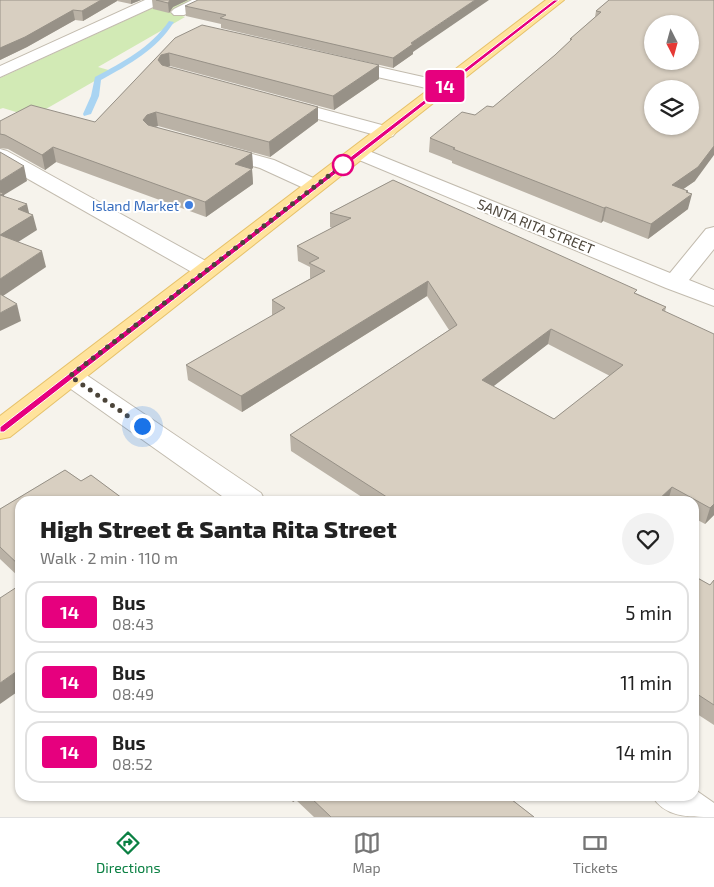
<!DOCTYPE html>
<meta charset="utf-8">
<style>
:root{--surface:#fff;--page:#f2f2f2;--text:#222;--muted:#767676;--line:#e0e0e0;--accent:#0b8043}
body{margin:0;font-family:"Exo 2",sans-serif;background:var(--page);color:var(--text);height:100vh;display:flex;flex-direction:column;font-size:19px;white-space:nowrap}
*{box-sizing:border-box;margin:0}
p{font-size:16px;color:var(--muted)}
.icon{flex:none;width:28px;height:28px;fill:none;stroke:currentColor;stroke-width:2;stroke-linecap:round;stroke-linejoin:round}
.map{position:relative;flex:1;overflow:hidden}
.side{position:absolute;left:15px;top:496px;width:684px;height:305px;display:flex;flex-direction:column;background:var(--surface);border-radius:15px;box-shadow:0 1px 4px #0004}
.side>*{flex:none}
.badge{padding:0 10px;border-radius:4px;font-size:18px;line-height:32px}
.needle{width:32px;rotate:174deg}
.fabs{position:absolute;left:644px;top:15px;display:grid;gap:10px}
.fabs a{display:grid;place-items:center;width:55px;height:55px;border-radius:50%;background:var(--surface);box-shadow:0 1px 4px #0004;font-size:25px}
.you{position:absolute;width:25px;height:25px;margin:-12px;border:4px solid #fff;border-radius:50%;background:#1a73e8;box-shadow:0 0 0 8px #1a73e833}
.map>.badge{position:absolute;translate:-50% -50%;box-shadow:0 0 0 2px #fff}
.round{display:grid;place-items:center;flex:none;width:52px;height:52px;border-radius:26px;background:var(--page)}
.headline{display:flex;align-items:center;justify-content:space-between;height:85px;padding:0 25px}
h1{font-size:24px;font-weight:800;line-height:38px}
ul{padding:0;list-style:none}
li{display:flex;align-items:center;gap:15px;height:62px;margin:0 10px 8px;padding:0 15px;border:2px solid var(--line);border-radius:15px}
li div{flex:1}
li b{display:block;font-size:19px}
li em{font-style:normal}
li .badge{min-width:55px;font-weight:700;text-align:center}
.dock{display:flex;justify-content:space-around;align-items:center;height:70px;border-top:1px solid var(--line);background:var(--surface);font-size:14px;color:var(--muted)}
.dock a{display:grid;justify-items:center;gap:2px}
.dock .selected{color:var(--accent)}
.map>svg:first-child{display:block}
.green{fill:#d2eab5}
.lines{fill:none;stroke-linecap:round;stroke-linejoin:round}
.stream{fill:#a9d4f2;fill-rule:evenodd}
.minor-casing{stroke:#c2bbae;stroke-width:2}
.major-casing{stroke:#e6c16a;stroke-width:2}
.minor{fill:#fff;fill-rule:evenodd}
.major{fill:#ffe39c;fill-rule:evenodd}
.wall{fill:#bab2a6;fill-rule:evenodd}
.shaded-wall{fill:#979187}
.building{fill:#d8cfc1;stroke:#979187;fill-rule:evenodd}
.line{fill:#e6007e;stroke:#fff}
.walk{stroke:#4b4439;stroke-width:5;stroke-dasharray:0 9}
.stop-dot{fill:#fff;stroke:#e6007e;stroke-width:2.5}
.shop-dot{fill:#3f7fe0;stroke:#fff;stroke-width:2}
.labels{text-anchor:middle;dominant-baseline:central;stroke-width:4;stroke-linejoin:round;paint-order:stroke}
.far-shop-label{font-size:14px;fill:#366cbe;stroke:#fff;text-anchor:end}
.far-street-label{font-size:14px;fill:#4b4439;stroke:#fff}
</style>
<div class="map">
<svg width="714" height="817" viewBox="0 0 714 817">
<rect width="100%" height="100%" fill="#f6f3ec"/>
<path class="green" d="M170 0H197L171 12 185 17 98 67 112 71 32 117 3 108 0 109V78Z"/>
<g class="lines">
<path class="stream" d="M169 21 174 22C156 50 130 64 101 80L99 96 91 114 84 116 83 114 91 96 95 77C123 62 150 48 169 21Z"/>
<defs>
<g id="minor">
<path d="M145 0H165L162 3 0 77V66Z"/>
<path d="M192 0H212L209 3 184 15H174L171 12 174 9Z"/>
<path d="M343 59 450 83 453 87 450 91 444 92 337 68 334 64 337 60Z"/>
<path d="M281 98 393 128 396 132 393 136 386 138 275 107 272 103 275 99Z"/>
<path d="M216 144 274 160 322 182 325 186 322 190 315 192 308 190 260 168 209 154 206 150 209 146Z"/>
<path d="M359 147 670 273 706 229 714 227V249L689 280 714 290V306L666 288 352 157 349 153 352 149Z"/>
<path d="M0 149 7 151 213 265 217 270 213 275 205 277 197 275 0 163Z"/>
<path d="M70 368 79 370 261 493 265 501H229L61 382 57 376 61 370Z"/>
<path d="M694 789 714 803V817C686 817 665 817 652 796H694Z"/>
</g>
<path id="major" d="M546 0H564L10 437 0 439V416Z"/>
</defs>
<use href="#minor" class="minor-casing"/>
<use href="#major" class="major-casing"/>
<use href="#minor" class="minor"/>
<use href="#major" class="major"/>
</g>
<g class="wall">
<path d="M0 0H141L131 4 117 1 83 21 75 20 27 47 0 60Z"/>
<path d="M152 0H188L173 7 169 13 153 9Z"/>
<path d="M609 0 695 181 683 189 688 191V209L648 239 603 221 601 223 452 163V161L429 152 430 138 475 115 493 107 555 55 570 41V39L595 17 596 11Z"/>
<path d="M185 6 413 52V54L393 68 221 28V24L186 16Z"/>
<path d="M175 38 379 65V79L334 110 170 66 167 67 318 121 270 157 158 126 154 127 252 153 253 168 252 169 253 184 206 217 56 162 45 170 8 149 0 148V121L95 122Z"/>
<path d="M393 180 666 307 665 312 714 515 705 524 694 518V501H368L291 451 290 435 449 330 427 296 242 412 188 380 186 365 272 316V300L311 278H310V267L298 261 297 246 332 228 330 227V213ZM548 344 610 376 554 419 493 386Z"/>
<path d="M65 470 81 481 91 475 126 501H20V578L0 559V509Z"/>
<path d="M694 576 710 585 714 580V725L694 712Z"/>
<path d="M286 796H507L534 817H314L296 800 293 802Z"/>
</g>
<g class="shaded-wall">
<path d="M101 0H117V1L83 21 82 11Z"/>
<path d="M131 0H141L131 4Z"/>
<path d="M170 0H188L173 7 169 13 168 3Z"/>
<path d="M475 0H489L413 52V54L393 68V58L411 43Z"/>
<path d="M73 10 75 20 27 47 0 60V48Z"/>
<path d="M169 53 170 66 162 68 158 60 161 55Z"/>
<path d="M379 65V79L334 110 333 96Z"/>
<path d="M318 107V121L270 157 269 142Z"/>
<path d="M156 112 158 126 148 129 143 120 147 115Z"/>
<path d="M714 146V155L695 181 669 199 672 185Z"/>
<path d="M53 147 56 162 45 170 42 155Z"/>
<path d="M252 153 253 168 237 179 235 164Z"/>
<path d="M24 166 27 181 4 195 7 208 0 198V181Z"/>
<path d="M252 169 253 184 206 217 205 202Z"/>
<path d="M688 191 687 198 692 194 688 209 648 239 651 224Z"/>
<path d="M27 204 30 217 33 215 37 230 4 251 0 235 18 209Z"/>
<path d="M606 207 603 221 601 223 604 208Z"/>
<path d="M42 251 46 267 0 298V279Z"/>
<path d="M428 281 427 296 242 412 241 396Z"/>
<path d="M17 304 21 321 0 331V313Z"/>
<path d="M551 329 548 344 481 396 482 380Z"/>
<path d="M672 487 668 501H657Z"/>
<path d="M714 504V515L705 524 710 508Z"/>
<path d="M20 669V690L0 704V683Z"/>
<path d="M292 796H296V800L293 802Z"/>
</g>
<g class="building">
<path d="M0 0H101L82 11 73 10 25 37 0 48Z"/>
<path d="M156 0H170L168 3Z"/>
<path d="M198 0H475L411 43 413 44 393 58 220 18 226 15 185 6Z"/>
<path d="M609 0H714V146L698 167 672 185 688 191 686 192 692 194 651 224 606 207 604 208 453 149 455 148 430 138 462 112 475 115 487 106 493 107 555 55 572 39H570L601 12 596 11ZM652 24H690V61H652ZM652 89H690V126H652Z"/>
<path d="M202 25 379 65 333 96 169 53 161 55 158 60 162 65 318 107 269 142 156 112 147 115 143 120 148 125 252 153 235 164 252 169 205 202 53 147 42 155 5 135 0 134V121L31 105 95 122 175 38Z"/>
<path d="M0 152 24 166 0 181Z"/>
<path d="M393 180 637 290 634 293 666 307 662 310 714 334V504L710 508 672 487 657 501H393L290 435 457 325 428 281 241 396 186 365 285 308 272 300 325 271 309 263 319 258 297 246 351 218 330 213ZM551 329 623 365 554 419 482 380Z"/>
<path d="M0 192 4 193 0 195 27 204 18 209 33 215 0 235 42 251 0 279Z"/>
<path d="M0 294 17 304 0 313Z"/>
<path d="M65 470 81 481 91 475 126 501H20V566L0 547V509Z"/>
<path d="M694 576 710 585 714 580V705L694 692Z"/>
<path d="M20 585V669L0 683V598Z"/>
<path d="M309 796H507L534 817H331Z"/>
</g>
<path class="line" d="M554 0H559L4 432H0V427Z"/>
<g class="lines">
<path class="walk" d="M142 426 70 376 344 164 343 165"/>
</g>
<circle class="stop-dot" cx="343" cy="165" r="10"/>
<circle class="shop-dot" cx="189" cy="205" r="5"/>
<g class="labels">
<g class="far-shop-label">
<text x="179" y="205">Island Market</text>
</g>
<g class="far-street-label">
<text transform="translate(536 226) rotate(22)">SANTA RITA STREET</text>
</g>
</g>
</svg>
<div class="fabs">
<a><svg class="needle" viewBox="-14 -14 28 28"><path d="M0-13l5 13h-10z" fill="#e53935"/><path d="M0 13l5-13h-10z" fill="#767676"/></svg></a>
<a><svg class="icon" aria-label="layers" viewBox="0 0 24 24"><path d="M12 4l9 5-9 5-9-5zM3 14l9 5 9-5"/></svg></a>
</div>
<div class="you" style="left:142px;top:426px"></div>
<b class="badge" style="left:445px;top:86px;background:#e6007e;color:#fff">14</b>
<section class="side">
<div class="headline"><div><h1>High Street &amp; Santa Rita Street</h1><p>Walk · 2 min · 110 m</p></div><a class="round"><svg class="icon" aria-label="heart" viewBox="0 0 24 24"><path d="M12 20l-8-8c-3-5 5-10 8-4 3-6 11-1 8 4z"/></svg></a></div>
<ul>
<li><span class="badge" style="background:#e6007e;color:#fff">14</span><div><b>Bus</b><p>08:43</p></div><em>5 min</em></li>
<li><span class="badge" style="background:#e6007e;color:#fff">14</span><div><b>Bus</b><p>08:49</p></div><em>11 min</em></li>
<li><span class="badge" style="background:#e6007e;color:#fff">14</span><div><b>Bus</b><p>08:52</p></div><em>14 min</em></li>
</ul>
</section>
</div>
<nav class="dock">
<a class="selected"><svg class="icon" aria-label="directions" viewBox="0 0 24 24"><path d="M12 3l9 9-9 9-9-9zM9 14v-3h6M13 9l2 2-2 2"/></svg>Directions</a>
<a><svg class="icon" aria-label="map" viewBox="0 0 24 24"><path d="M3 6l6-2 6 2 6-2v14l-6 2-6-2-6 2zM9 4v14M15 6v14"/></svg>Map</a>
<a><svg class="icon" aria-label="tickets" viewBox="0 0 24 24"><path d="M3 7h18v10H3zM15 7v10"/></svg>Tickets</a>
</nav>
